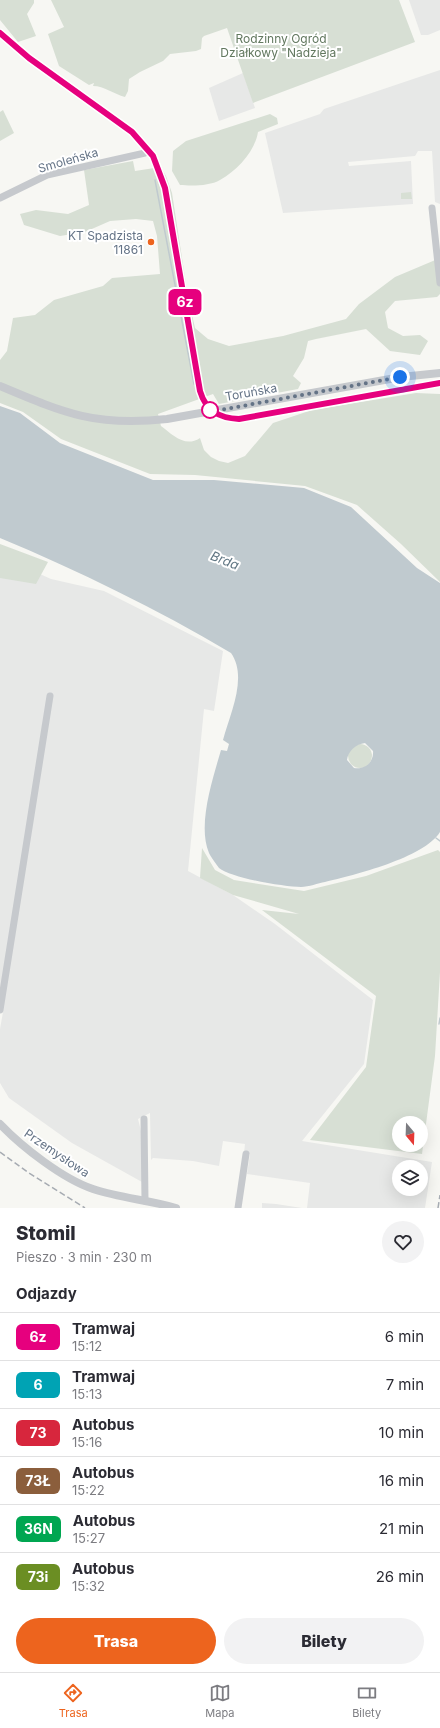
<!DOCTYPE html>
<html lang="pl">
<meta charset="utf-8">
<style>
:root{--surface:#fff;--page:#f2f2f3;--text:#2b2b33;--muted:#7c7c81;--line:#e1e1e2;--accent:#ed641e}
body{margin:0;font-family:Inter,sans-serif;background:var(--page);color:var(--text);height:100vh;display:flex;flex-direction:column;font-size:15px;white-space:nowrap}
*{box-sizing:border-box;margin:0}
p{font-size:13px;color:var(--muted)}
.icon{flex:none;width:22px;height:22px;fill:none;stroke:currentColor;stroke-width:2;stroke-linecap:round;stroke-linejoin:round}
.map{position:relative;height:1208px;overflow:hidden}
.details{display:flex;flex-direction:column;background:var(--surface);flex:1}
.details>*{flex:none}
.badge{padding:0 8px;border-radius:6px;font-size:14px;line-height:26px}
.needle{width:26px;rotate:161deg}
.buttons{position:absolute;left:392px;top:1116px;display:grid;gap:8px}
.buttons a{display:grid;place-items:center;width:36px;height:36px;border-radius:50%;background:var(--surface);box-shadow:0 4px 16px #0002;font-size:20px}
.you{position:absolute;width:20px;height:20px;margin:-10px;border:3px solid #fff;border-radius:50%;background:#1a73e8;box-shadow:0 0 0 6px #1a73e833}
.map>.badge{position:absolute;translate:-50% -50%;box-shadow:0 0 0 2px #fff}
h2{padding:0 16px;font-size:15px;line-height:36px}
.round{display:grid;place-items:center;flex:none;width:42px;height:42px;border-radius:21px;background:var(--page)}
.head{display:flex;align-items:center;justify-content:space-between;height:68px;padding:0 16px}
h1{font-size:19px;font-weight:800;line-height:30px}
.button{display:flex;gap:8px;margin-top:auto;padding:8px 16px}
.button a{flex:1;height:46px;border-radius:24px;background:var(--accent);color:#fff;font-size:16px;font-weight:800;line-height:46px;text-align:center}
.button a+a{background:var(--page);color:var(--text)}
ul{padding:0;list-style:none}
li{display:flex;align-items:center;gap:12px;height:48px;padding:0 16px;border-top:1px solid var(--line)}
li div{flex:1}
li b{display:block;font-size:15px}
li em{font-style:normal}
li .badge{min-width:44px;font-weight:700;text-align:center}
.menu{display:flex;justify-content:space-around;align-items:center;height:56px;border-top:1px solid var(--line);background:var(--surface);font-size:11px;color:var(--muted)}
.menu a{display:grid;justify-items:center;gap:2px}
.menu .on{color:var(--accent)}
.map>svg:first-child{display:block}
.built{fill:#e7e8e7;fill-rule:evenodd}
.green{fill:#d7dfd4;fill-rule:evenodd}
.water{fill:#c0cacf;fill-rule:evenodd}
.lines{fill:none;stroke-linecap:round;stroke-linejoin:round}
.stream{stroke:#c0cacf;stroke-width:1.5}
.minor{stroke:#c6c9cd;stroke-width:7}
.tertiary{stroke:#c6c9cd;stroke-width:8}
.rail{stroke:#a6abb2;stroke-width:1.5;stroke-dasharray:6 3;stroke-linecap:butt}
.line-casing{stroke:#fff;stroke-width:9}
.line{stroke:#e6007e;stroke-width:6}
.walk{stroke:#647386;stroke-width:4;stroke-dasharray:0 7.2}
.poi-dot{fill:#ed641e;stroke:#fff;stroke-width:1.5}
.stop-dot{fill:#fff;stroke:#e6007e;stroke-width:2}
.labels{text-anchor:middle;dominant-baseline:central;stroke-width:4;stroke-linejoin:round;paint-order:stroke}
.park-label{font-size:12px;fill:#62785f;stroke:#fff}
.street-label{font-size:12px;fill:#647386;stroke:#fff}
.poi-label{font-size:12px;fill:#647386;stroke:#fff;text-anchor:end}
.water-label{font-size:13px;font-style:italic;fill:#607683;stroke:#fff}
</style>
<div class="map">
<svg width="440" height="1208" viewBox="0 0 440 1208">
<rect width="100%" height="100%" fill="#f7f7f3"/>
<g class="built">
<path d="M409 0H440V30L428 35H421Z"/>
<path d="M440 70V204L435 202 432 151H418L415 156 348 162 349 166 411 161 413 204 283 213 265 133 320 114 324 109Z"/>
<path d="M243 73 255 108 219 121 209 88Z"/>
<path d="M0 556 51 579 104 591 223 651 214 711 204 709 188 871 233 895 275 924 373 1000 364 1064 302 1141 432 1162 425 1208H307L310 1183 247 1174 250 1154 244 1153 245 1144 223 1141 219 1166 193 1161 153 1158 151 1160 150 1113 138 1119 142 1135V1182L72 1143 9 1098 0 1083V1029L3 1012 0 1002ZM399 1167H421V1189H399Z"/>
<path d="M262 1203 276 1204 302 1208H262Z"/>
</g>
<g class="green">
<path d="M0 0H34V3L27 14 36 36 18 42 0 20Z"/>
<path d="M51 0H399L415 42 253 103 227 28 204 36 202 38 201 49 196 51 170 54 163 61 140 72 129 79 128 91 125 97C114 94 104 86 93 86L94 83 89 85 59 66 48 34 64 27Z"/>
<path d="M3 110 14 133 0 141V112Z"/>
<path d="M270 114 277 118 278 124 258 132C255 151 238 170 220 180 210 186 192 186 180 185L172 171 173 151 186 141Z"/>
<path d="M133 161 135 171 161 167 166 176 172 193 188 297 195 328 208 339 229 346 283 336 346 319 359 304 395 277 440 258V294L437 297 395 301 385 312 388 328 403 336 420 335 428 341 420 355 390 351 366 329 316 339 308 341 304 358 293 376 301 383 298 389 219 404 213 394 158 414 161 426C173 435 185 448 200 438L204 450 211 457 219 461 228 463 245 456 273 423 312 410 416 393 440 394V582L401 544 357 505 305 486 195 475 150 474 61 439 23 412 0 403V360L7 351 13 318 35 315 54 300 103 286 112 278 160 274 157 236 153 221 136 219 110 221 85 232 60 236 24 225 20 214 36 210 68 214 89 205 84 170Z"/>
<path d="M411 192 412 199H401V193Z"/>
<path d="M0 544 48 562 36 584 0 578Z"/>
<circle cx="360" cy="756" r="12"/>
<path d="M202 848 215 870 234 880 304 891 366 876 438 850 440 852V972L435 1056 422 1154 310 1140 366 1067 376 996 262 910 299 914 233 895 200 878ZM399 1123H421V1145H399Z"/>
</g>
<path class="water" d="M0 406 20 413 60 443 153 480H214L304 488 351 507 417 568 440 583V832C424 858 354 875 325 882 318 883 309 887 301 887 285 887 231 878 219 868 216 864 211 857 209 853 197 825 213 778 221 750L227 751 229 744 223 740C230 714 248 677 231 653 157 609 79 571 0 538ZM365 743 373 751C374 762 365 770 354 768L347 760C348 751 356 744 365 743Z"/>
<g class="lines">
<g class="stream">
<path d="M155 180 194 384"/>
<path d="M436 838 440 841"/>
<path d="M439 1024 440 1018"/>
</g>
<g class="minor">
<path d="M0 198 47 175 145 153"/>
<path d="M432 208 440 283"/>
<path d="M0 1010 50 696"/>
<path d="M144 1119 145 1201"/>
<path d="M238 1208 246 1154"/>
</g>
<g class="tertiary">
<path d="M0 386C64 413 96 427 167 419L401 377 440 373"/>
<path d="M0 1124C22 1147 63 1179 93 1189 120 1198 149 1200 176 1208"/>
</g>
<g class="rail">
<path d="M0 1152 29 1173 85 1208"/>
<path d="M438 1208 440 1195"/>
</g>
</g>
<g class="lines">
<defs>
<path id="line" d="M0 33 29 58 132 132 153 156 165 188 200 391C206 411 219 418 239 419L440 383"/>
</defs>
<use href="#line" class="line-casing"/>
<use href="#line" class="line"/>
<path class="walk" d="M210 410 215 411 400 377"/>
</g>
<circle class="poi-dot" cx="151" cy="242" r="4"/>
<circle class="stop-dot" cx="210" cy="410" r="8"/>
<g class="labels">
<g class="park-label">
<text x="281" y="38">Rodzinny Ogród<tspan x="281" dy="14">Działkowy "Nadzieja"</tspan></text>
</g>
<g class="street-label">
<text transform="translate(68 160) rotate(-16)">Smoleńska</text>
<text transform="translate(251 392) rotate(-10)">Toruńska</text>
<text transform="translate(57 1153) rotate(34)">Przemysłowa</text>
</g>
<g class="poi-label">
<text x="143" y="235">KT Spadzista<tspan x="143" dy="14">11861</tspan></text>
</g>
<g class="water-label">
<text transform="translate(225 560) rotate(22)">Brda</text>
</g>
</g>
</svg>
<div class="buttons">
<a><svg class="needle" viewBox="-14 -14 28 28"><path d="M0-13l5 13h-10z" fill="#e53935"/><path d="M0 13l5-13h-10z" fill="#7c7c81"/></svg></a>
<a><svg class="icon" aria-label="layers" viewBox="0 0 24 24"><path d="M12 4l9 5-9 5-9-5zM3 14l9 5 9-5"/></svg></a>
</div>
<div class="you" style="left:400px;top:377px"></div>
<b class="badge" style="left:185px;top:302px;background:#e6007e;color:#fff">6z</b>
</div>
<section class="details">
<div class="head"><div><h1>Stomil</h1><p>Pieszo · 3 min · 230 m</p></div><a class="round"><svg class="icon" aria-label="heart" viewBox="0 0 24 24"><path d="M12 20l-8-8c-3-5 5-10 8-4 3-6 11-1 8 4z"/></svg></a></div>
<h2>Odjazdy</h2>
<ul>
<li><span class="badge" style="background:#e6007e;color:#fff">6z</span><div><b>Tramwaj</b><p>15:12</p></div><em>6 min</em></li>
<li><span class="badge" style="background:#00a3b4;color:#fff">6</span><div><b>Tramwaj</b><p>15:13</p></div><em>7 min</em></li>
<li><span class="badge" style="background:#d7263d;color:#fff">73</span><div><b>Autobus</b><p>15:16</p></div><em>10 min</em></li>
<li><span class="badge" style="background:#8b5e3c;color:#fff">73Ł</span><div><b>Autobus</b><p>15:22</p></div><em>16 min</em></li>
<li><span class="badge" style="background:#00a651;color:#fff">36N</span><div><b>Autobus</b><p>15:27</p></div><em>21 min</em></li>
<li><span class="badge" style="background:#6b8e23;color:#fff">73i</span><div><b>Autobus</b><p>15:32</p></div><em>26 min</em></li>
</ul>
<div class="button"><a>Trasa</a><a>Bilety</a></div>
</section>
<nav class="menu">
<a class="on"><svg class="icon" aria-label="directions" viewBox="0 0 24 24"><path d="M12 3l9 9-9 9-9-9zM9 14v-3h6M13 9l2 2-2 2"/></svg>Trasa</a>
<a><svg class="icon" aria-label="map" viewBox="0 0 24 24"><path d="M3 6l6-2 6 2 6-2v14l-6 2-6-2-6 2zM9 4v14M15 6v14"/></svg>Mapa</a>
<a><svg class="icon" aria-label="tickets" viewBox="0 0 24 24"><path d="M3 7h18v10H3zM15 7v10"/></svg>Bilety</a>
</nav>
